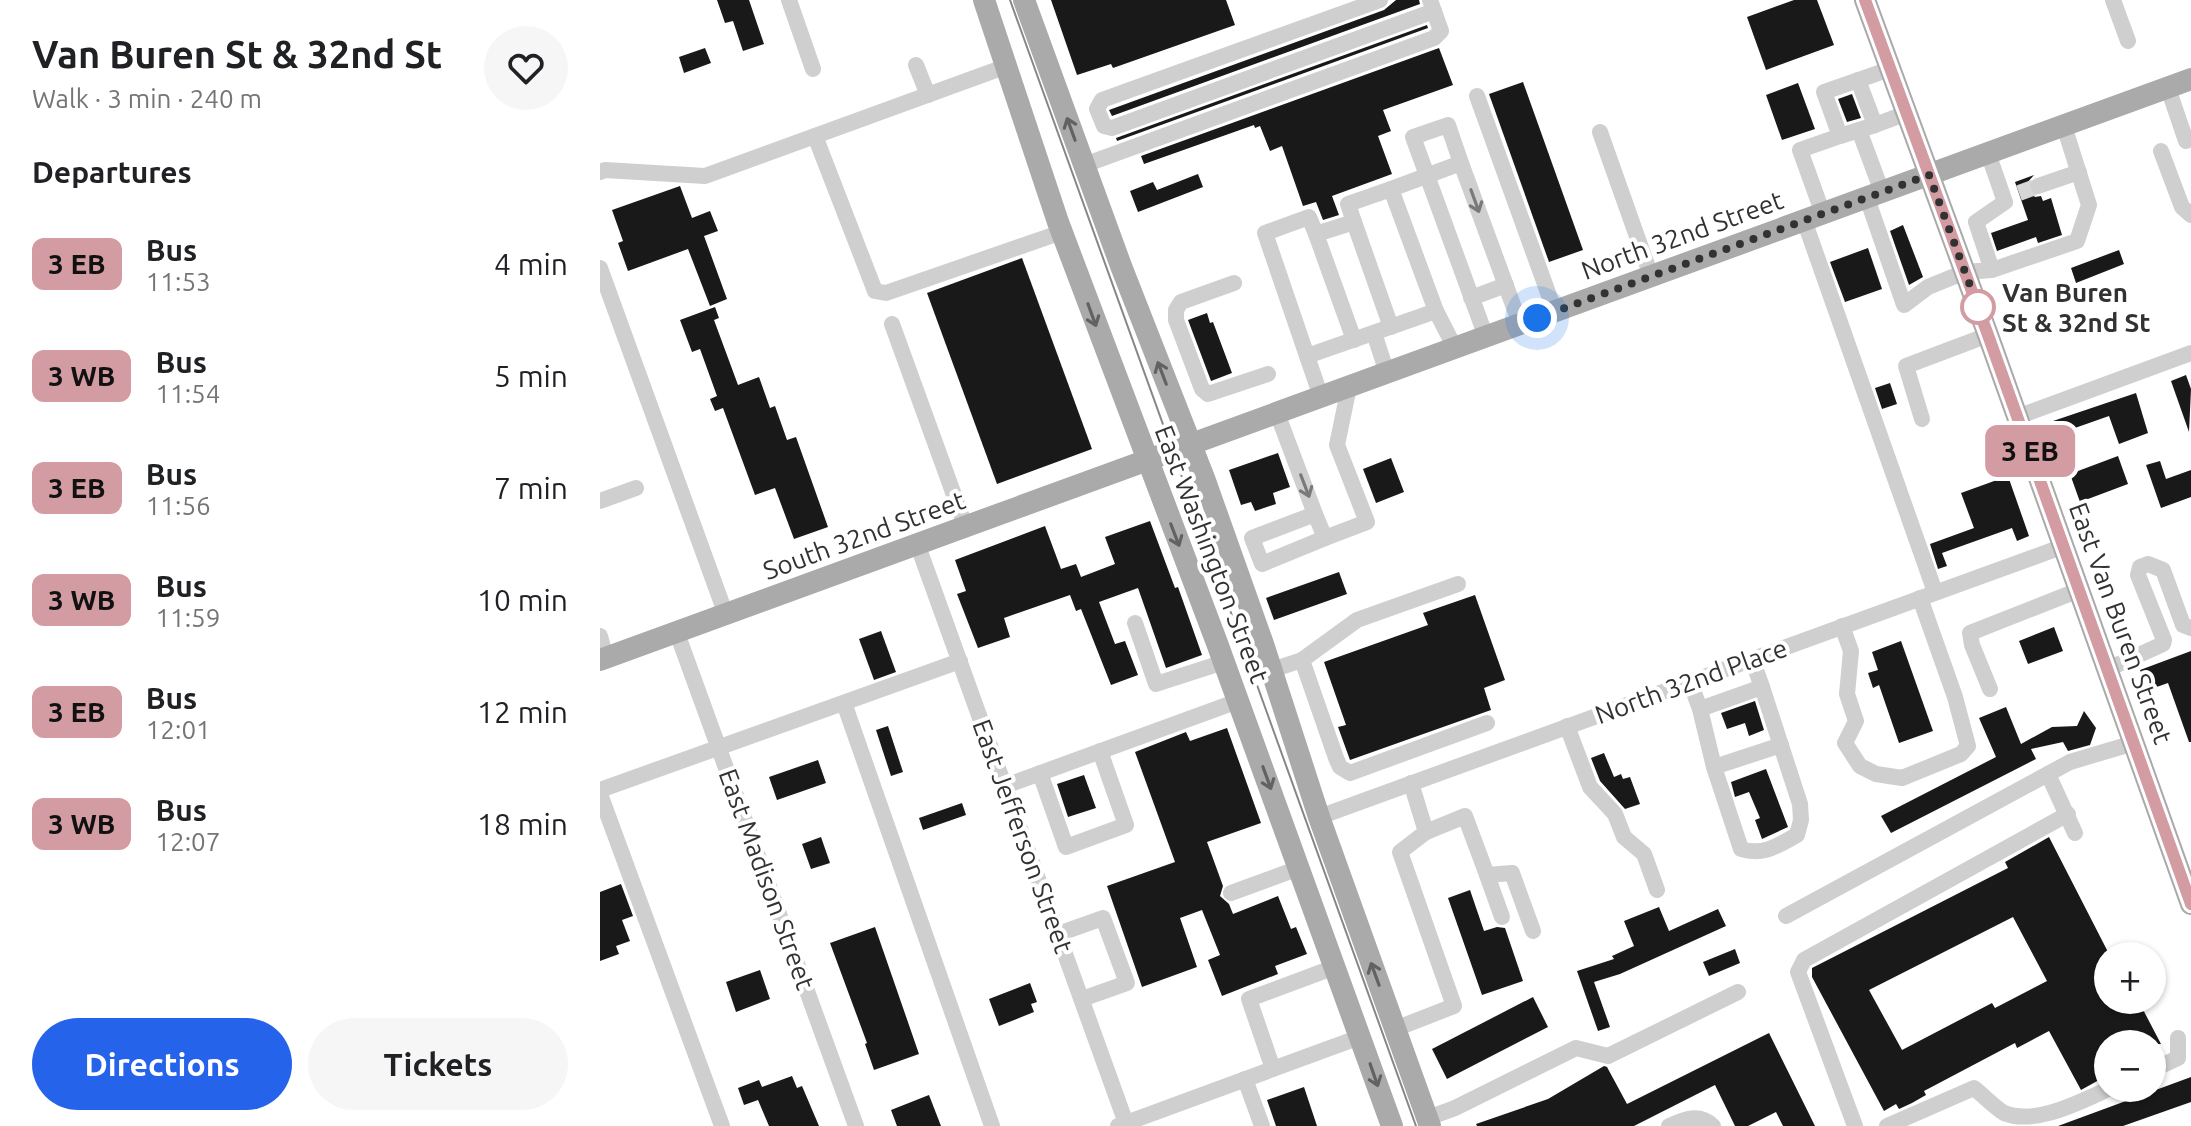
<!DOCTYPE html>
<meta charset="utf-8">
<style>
:root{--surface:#fff;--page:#f6f6f6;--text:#202124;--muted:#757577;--accent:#2563eb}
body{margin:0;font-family:Ubuntu,sans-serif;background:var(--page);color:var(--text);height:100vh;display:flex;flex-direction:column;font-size:30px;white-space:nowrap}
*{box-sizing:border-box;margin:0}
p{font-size:26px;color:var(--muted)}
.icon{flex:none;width:44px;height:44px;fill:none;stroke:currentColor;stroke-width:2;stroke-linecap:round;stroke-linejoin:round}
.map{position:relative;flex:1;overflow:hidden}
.side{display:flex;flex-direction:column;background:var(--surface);width:600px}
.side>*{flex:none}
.badge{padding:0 16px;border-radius:12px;font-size:28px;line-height:52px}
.tools{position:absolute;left:1494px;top:942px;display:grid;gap:16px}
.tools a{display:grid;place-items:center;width:72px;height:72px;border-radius:50%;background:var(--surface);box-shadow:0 2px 6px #0004;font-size:40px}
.you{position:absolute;width:40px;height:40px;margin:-20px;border:6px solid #fff;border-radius:50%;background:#1a73e8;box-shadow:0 0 0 12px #1a73e833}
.map>.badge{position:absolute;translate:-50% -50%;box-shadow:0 0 0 4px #fff}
h2{padding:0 32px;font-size:30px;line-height:72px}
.round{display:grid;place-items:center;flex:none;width:84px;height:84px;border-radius:42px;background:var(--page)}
.summary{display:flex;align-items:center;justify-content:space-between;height:136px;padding:0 32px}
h1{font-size:38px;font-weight:600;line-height:60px}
.action{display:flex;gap:16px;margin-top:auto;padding:16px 32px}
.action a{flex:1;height:92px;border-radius:48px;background:var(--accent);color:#fff;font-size:32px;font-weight:600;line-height:92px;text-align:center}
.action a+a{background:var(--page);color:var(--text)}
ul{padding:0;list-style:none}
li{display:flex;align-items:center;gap:24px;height:112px;padding:0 32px}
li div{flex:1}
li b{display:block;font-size:30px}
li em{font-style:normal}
li .badge{min-width:88px;font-weight:700;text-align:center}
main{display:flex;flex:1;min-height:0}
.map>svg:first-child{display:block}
.building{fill:#191919;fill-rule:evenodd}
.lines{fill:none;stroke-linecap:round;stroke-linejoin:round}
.minor-tunnel{stroke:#d6d6d6;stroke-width:16;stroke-dasharray:16 8;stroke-linecap:butt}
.minor{stroke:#cfcfcf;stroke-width:16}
.major{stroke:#aaa;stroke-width:22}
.tram{stroke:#878787;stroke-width:2}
.oneway{stroke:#626262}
.oneway2{stroke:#797979}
.line-casing{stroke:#fff;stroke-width:18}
.line{stroke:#d39ca3;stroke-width:12}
.walk{stroke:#323232;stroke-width:8;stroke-dasharray:0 14.4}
.stop-dot{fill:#fff;stroke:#d39ca3;stroke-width:4}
.labels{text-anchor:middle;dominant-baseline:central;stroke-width:8;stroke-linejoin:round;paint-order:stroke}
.street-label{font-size:26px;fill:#323232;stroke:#fff}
.stop-label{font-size:26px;font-weight:bold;fill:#323232;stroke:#fff;text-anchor:start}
</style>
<main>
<section class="side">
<div class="summary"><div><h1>Van Buren St &amp; 32nd St</h1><p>Walk · 3 min · 240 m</p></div><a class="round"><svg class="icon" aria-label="heart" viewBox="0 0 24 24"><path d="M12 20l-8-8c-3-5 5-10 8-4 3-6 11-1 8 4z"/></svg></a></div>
<h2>Departures</h2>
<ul>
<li><span class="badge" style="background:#d39ca3;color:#111">3 EB</span><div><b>Bus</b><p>11:53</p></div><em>4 min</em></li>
<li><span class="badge" style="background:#d39ca3;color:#111">3 WB</span><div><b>Bus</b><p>11:54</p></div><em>5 min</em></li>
<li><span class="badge" style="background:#d39ca3;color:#111">3 EB</span><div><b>Bus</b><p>11:56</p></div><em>7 min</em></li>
<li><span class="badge" style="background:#d39ca3;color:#111">3 WB</span><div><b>Bus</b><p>11:59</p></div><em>10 min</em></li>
<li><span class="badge" style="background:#d39ca3;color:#111">3 EB</span><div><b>Bus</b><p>12:01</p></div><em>12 min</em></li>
<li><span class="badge" style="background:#d39ca3;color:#111">3 WB</span><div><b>Bus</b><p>12:07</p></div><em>18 min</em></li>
</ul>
<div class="action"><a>Directions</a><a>Tickets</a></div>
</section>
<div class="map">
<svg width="1591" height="1126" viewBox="0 0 1591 1126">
<rect width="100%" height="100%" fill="#fff"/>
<g class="building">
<path d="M117 0H149L164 44 143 51 133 21 125 23Z"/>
<path d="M451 0H626L635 25 513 68 511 64 477 75Z"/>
<path d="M796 0H819L820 4 512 116 509 110 784 10Z"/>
<path d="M1194 0H1217L1234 45 1166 70 1147 17Z"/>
<path d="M827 25 828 28 517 141 516 138Z"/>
<path d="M105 48 111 63 84 73 79 57Z"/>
<path d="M839 48 853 85 783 110 791 131 778 136 792 174 732 196 739 215 723 220 716 202 703 206 682 146 670 151 660 126 655 128 654 125 544 164 541 156Z"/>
<path d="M923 82 983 250 949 262 889 94Z"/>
<path d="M1198 83 1215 129 1182 140 1166 95Z"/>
<path d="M1252 94 1261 118 1247 122 1238 99Z"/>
<path d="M598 174 603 187 538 212 530 191 553 182 557 190Z"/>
<path d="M1434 175 1427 183 1428 190 1435 197 1441 196 1443 201 1451 198 1462 235 1438 243 1436 237 1397 251 1391 233 1428 220 1415 182Z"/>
<path d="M80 186 92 218 110 211 118 231 104 236 127 299 110 306 88 249 28 271 18 243 23 241 12 210Z"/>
<path d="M1303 225 1323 277 1309 285 1290 231Z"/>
<path d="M1268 248 1282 289 1245 302 1230 262Z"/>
<path d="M1519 250 1524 264 1476 283 1471 268Z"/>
<path d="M422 258 492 449 397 484 327 293Z"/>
<path d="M115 307 119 318 114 320 138 385 159 377 170 408 175 406 187 440 196 437 228 527 194 539 175 488 155 495 123 408 115 411 110 399 117 396 100 349 92 352 80 320Z"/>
<path d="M607 313 610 323 613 322 632 373 611 381 588 320Z"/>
<path d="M1586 375 1591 389 1589 432 1571 381Z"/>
<path d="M1290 383 1297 404 1282 409 1275 388Z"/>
<path d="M1536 393 1548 433 1519 444 1509 416 1455 435 1450 422Z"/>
<path d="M678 453 690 487 673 493 676 504 655 511 651 502 641 505 629 470Z"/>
<path d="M1518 456 1528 484 1480 502 1470 474Z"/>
<path d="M791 458 804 492 776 503 763 469Z"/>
<path d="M1560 461 1566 479 1591 470V497L1561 508 1546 465Z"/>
<path d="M1408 476 1429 536 1417 541 1412 528 1342 553 1347 566 1338 569 1330 544 1374 528 1361 493Z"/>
<path d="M550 521 575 588 578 587 602 655 566 668 538 588 499 602 515 644 525 641 538 675 511 685 481 609 476 611 470 595 404 618 410 637 378 648 357 594 366 591 355 560 445 526 461 569 476 564 481 577 515 564 505 537Z"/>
<path d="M739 572 747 594 674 620 666 598Z"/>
<path d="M875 595 905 680 884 688 891 710 750 760 738 727 746 725 724 662 828 625 823 613Z"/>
<path d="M1454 627 1463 651 1428 664 1419 641Z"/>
<path d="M281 631 296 672 274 680 259 639Z"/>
<path d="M1301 641 1333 731 1299 743 1279 685 1273 688 1268 673 1278 670 1272 652Z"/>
<path d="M1591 651V742H1589L1568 683 1548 690 1540 670Z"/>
<path d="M1155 701 1164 730 1149 736 1145 723 1127 729 1121 713Z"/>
<path d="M1406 707 1421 744 1452 727 1477 726 1484 711 1496 728 1490 745 1468 751 1463 742 1431 749 1436 759 1291 833 1281 816 1396 757 1379 718Z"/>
<path d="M288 726 303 772 291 776 276 730Z"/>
<path d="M627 728 661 823 607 842 623 886 620 896 629 904 633 914 678 896 691 929 696 927 707 954 675 966 678 974 622 996 608 960 620 955 602 910 580 918 597 967 542 987 507 886 575 862 535 752 586 732 590 741Z"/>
<path d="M1004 753 1014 777 1021 774 1023 779 1030 777 1040 804 1025 809 1000 781 991 758Z"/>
<path d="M218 760 226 783 177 800 169 777Z"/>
<path d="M1166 769 1188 827 1162 839 1155 820 1160 818 1149 792 1135 797 1131 782Z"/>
<path d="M484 775 496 808 468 817 457 784Z"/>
<path d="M362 803 366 815 323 830 319 818Z"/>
<path d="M221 837 230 863 211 869 202 844Z"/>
<path d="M1449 837 1508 952V1000H1538L1561 1044H1508V1075L1481 1090 1449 1031 1417 1048 1415 1043 1324 1091 1326 1095 1312 1103 1299 1109 1296 1104 1284 1111 1212 977V968L1408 868 1405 862ZM1413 917 1447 981 1395 1008 1392 1003 1302 1050 1269 990Z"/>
<path d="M21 884 33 916 22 920 30 941 16 946 19 954 0 961V892Z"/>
<path d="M870 890 884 931 897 927 905 928 923 981 882 995 848 898Z"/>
<path d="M1059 907 1069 931 1118 909 1126 926 1020 974 994 982 1010 1027 998 1031 977 971 1014 959 1012 956 1034 946 1024 921Z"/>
<path d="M275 927 319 1054 274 1070 265 1044 267 1043 230 943Z"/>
<path d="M1135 949 1140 963 1109 976 1103 962Z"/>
<path d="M160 970 170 999 136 1012 126 982Z"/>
<path d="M430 983 437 1002 431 1004 434 1012 399 1026 389 999Z"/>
<path d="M933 997 948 1027 847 1079 832 1049Z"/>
<path d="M1169 1033 1215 1126H1183L1176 1112 1148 1126H1135L1115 1085 1034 1126H877L876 1124 948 1099 1004 1066 1007 1067 1027 1104Z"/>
<path d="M192 1076 197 1088 202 1086 219 1126H169L158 1100 144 1105 138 1088 159 1080 162 1087Z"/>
<path d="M1591 1077V1102L1523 1126H1458Z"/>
<path d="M704 1087 717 1126H676L667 1100Z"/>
<path d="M329 1095 341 1126H297L291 1110Z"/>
</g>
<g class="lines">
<path class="minor-tunnel" d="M1419 193 1438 186"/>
<g class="minor">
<path d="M189 0 213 69"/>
<path d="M780 0 502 100 497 109 504 126 512 128 834 11"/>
<path d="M1513 0 1528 41"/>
<path d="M316 65 328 95"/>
<path d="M1568 88 1586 141"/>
<path d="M877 96 955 312"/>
<path d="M1275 125 1307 113"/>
<path d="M1259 130 1282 192"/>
<path d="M1000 132 1051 276"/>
<path d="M215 136 275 291 286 293 462 232"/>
<path d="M1240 136 1275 125 1258 80"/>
<path d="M1561 151 1582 207 1591 215"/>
<path d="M1388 153 1405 202 1376 222 1392 270"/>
<path d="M861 163 848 125 813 137 886 337"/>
<path d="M484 165 834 38 841 31 830 0"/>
<path d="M0 172 5 170 105 176 407 66"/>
<path d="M1438 186 1479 172"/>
<path d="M791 189 861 163 920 324"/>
<path d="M1267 198 1304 305 1328 287 1365 272 1392 270 1477 241 1489 205 1464 126"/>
<path d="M1223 214 1200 150 1240 136 1224 92 1290 69"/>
<path d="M1204 220 1335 592"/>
<path d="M754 222 791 327"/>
<path d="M716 234 754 340"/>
<path d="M0 268 126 615"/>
<path d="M634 283 581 302 576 310V320L602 389 608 394 668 374"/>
<path d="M871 298 906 285"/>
<path d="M292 324 366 528"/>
<path d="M774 333 787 373"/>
<path d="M707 356 836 311"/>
<path d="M721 397 665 233 709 217 716 234 754 222 748 204 791 189 836 311 855 348"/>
<path d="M677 413 715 514 652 538 662 564 725 538"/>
<path d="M1417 417 1591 353"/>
<path d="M1322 419 1306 366 1388 335"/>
<path d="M0 501 36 488"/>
<path d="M715 514 725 538 767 522 737 445 749 387"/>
<path d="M318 546 527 1126"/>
<path d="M535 623 556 684 624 662"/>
<path d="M1242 626 1251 651 1247 694 1256 721 1245 743 1260 766 1276 774 1302 778 1361 754 1368 746 1355 697 1320 598"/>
<path d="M77 633 256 1126"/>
<path d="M0 636 6 658"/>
<path d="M702 660 757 620 858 584"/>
<path d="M1508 669 1563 644 1564 640 1538 575 1540 567 1548 564 1563 570 1583 625 1591 628"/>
<path d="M672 670 702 660 736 758 740 767 750 773 887 723"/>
<path d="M1090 682 1100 709 1162 687 1152 659"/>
<path d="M1390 689 1372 645 1370 633 1479 590"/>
<path d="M244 703 392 1126"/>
<path d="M1100 709 1114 767 1141 849C1163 856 1177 846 1197 835L1201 820 1200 804 1162 687"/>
<path d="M967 726 990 787 1015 814 1024 837 1044 854 1057 890"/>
<path d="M1114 767 1181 745"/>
<path d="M440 773 466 847 526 825 500 751"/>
<path d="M1448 774 1475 833"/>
<path d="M405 786 638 701"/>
<path d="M0 790 360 661"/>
<path d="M0 794 122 1126"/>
<path d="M719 817 1464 546"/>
<path d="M826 832 865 816 887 875 912 873 933 931"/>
<path d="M887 875 902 917"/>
<path d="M631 893 699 868"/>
<path d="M1186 916 1470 762 1534 743"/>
<path d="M458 934 503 918 527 983 482 999"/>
<path d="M795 1029 854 1006 800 852 826 832 811 783"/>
<path d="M673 1069 649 999 735 967"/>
<path d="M1552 1070 1578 1058V1038"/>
<path d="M645 1079 662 1126"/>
<path d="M828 1118 855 1108 976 1048 1008 1056 1138 992"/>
<path d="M518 1126 760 1037"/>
<path d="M1069 1126C1085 1119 1099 1113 1113 1126"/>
<path d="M1255 1126 1198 972 1204 960 1468 814"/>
<path d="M1287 1126 1374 1088C1384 1096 1393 1106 1404 1113 1436 1126 1481 1101 1511 1088"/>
</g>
<g class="major">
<path d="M384 0 458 222 617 643 792 1126"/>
<path d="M424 0 521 266 604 478 663 644 719 817 830 1126"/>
<path d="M1265 0 1388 335 1591 904"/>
<path d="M0 660 1591 79"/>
</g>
<path class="tram" d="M410 0 816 1126"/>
</g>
<defs><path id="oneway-shaft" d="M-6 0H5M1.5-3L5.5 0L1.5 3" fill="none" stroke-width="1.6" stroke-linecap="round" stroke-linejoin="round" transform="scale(2)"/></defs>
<g class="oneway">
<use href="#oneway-shaft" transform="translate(471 129) rotate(-110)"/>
<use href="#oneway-shaft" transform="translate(492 315) rotate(70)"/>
<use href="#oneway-shaft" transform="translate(562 373) rotate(-111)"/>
<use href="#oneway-shaft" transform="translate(575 535) rotate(69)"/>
<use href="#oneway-shaft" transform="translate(667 778) rotate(70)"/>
<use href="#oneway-shaft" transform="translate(775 974) rotate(-110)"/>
<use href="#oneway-shaft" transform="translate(774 1075) rotate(71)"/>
</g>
<g class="oneway2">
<use href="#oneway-shaft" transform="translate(875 201) rotate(70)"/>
<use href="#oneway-shaft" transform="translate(705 486) rotate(69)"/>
</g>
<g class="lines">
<defs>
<path id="line" d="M1265 0 1388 335 1591 904"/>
</defs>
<use href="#line" class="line-casing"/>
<use href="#line" class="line"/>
<path class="walk" d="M937 318 1329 175 1378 307"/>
</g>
<circle class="stop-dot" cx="1378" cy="307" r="16"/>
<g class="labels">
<g class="street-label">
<text transform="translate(1082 235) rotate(-20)">North 32nd Street</text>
<text transform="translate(264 535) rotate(-20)">South 32nd Street</text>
<text transform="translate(612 554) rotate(69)">East Washington Street</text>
<text transform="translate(1521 623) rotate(70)">East Van Buren Street</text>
<text transform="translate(1091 681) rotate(-20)">North 32nd Place</text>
<text transform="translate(423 836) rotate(70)">East Jefferson Street</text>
<text transform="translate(167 879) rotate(70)">East Madison Street</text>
</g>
<g class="stop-label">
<text x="1402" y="292">Van Buren<tspan x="1402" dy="30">St &amp; 32nd St</tspan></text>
</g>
</g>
</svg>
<div class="tools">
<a>+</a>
<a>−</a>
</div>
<div class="you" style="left:937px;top:318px"></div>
<b class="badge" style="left:1430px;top:451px;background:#d39ca3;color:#111">3 EB</b>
</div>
</main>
